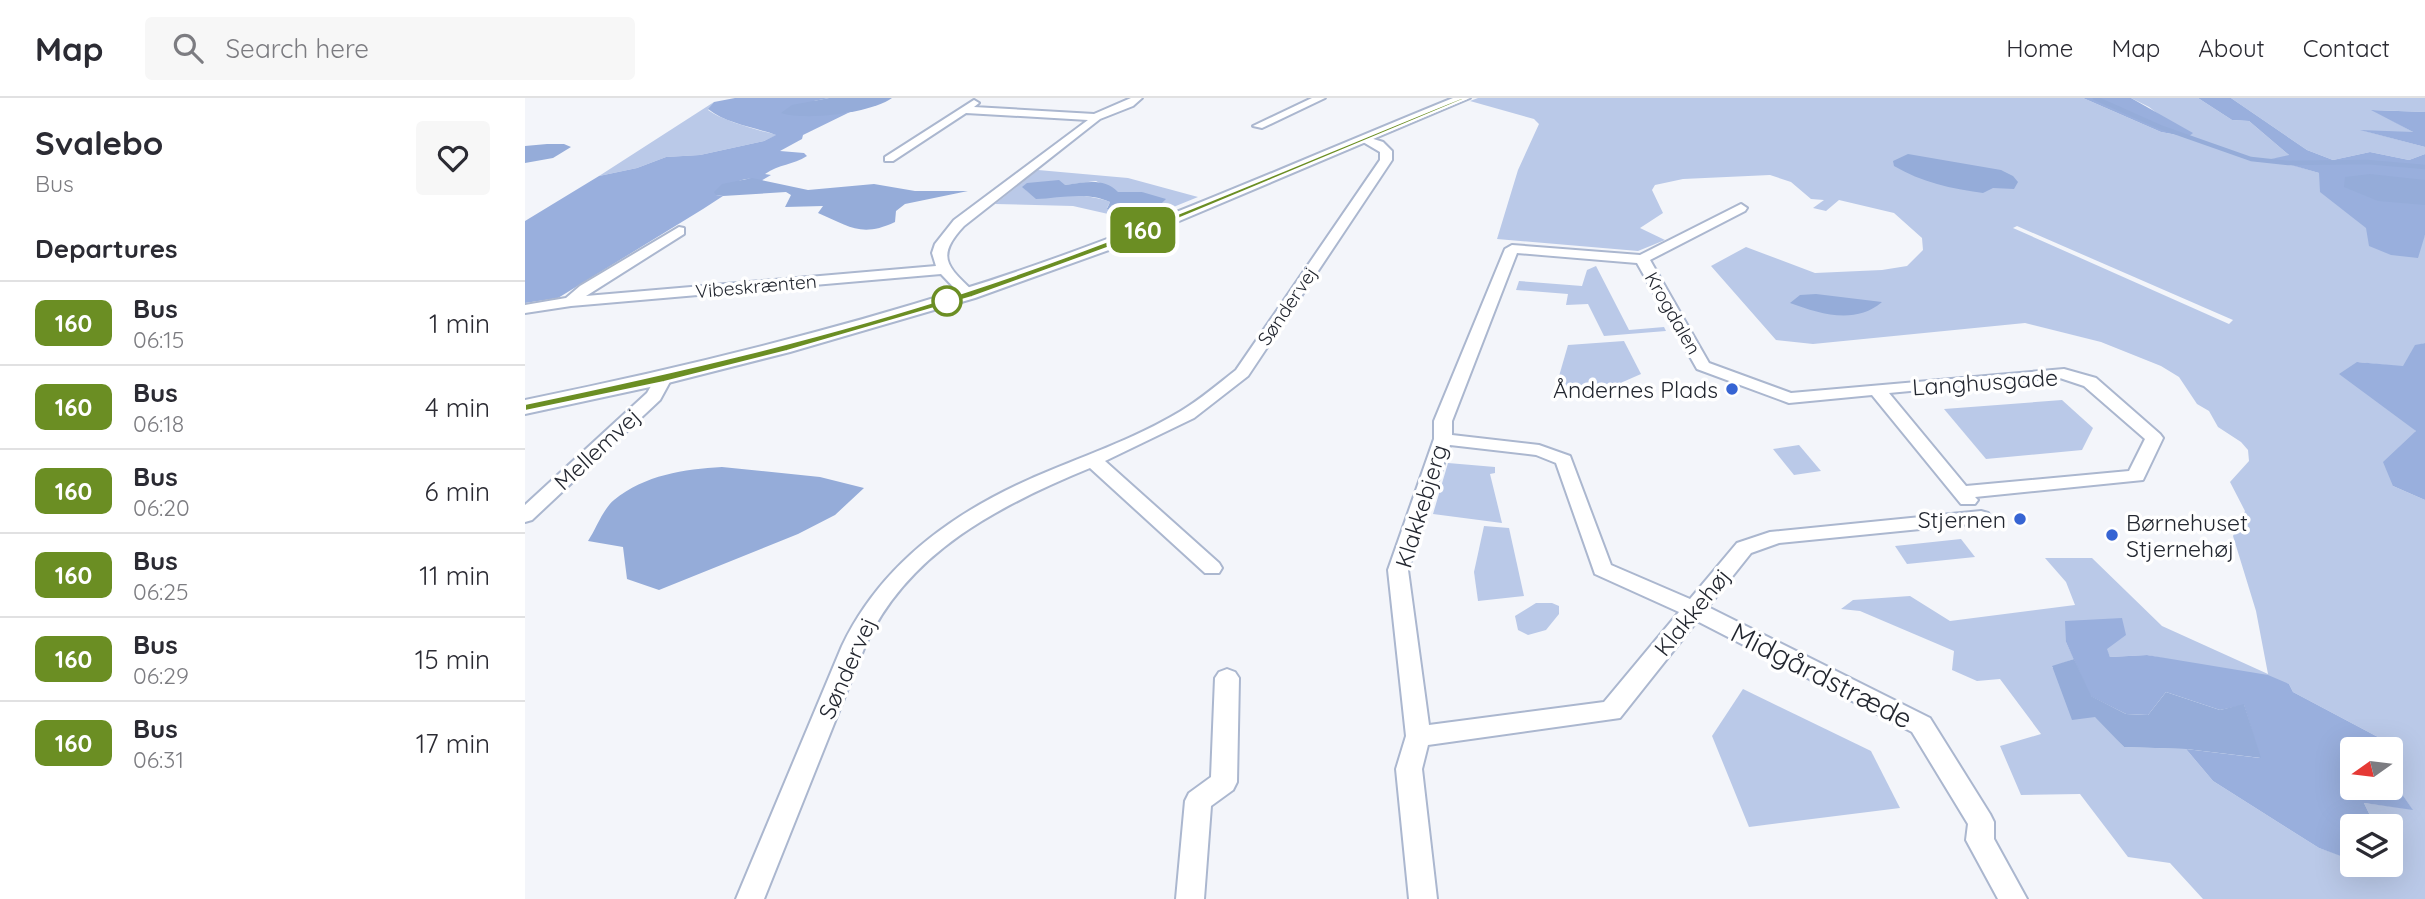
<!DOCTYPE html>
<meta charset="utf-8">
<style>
:root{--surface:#fff;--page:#f7f7f7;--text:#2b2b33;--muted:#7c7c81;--line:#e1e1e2}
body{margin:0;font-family:Quicksand,sans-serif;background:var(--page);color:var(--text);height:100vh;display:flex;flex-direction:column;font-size:26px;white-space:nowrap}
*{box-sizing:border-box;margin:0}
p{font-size:23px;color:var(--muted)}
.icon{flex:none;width:38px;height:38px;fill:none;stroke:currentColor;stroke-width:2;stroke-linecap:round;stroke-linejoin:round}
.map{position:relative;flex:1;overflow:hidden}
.side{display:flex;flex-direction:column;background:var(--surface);width:525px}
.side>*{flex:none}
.badge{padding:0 14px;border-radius:10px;font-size:24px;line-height:46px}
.needle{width:46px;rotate:256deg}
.tools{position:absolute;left:1815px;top:639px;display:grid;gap:14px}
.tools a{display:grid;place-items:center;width:63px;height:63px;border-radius:7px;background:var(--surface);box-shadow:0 7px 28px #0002;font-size:35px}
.map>.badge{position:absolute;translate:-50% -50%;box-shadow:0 0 0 4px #fff}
h2{padding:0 35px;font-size:26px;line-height:63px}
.round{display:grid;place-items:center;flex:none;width:74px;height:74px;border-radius:7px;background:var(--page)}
.summary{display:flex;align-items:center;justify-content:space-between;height:119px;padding:0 35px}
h1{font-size:33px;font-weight:700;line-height:52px}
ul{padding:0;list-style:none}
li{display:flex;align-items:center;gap:21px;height:84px;padding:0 35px;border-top:2px solid var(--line)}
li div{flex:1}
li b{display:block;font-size:26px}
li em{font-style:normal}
li .badge{min-width:77px;font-weight:700;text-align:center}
header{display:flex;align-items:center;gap:42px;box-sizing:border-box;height:98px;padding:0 35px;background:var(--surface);border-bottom:2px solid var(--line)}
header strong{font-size:33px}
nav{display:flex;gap:38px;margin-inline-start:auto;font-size:24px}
.search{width:490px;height:63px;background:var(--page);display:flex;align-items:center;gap:18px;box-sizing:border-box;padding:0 24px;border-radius:7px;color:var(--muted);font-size:26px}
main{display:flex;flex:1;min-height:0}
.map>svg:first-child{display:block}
.green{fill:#bac9e8;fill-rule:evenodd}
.forest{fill:#99afdd}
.water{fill:#95acd9}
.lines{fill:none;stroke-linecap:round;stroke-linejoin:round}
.stream{stroke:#95acd9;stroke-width:4.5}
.minor-casing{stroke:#abb7cf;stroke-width:4}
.tertiary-casing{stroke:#abb7cf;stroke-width:4}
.minor{fill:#fff;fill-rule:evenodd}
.tertiary{fill:#fff;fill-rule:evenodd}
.line{fill:#6b8e23;stroke:#fff;stroke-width:2}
.stop-dot{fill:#fff;stroke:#6b8e23;stroke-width:3.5}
.poi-dot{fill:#3664d3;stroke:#fff;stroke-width:2.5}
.labels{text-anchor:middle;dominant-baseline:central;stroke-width:7;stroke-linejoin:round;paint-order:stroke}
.far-street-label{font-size:19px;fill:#232730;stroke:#fff}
.street-label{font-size:23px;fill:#232730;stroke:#fff}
.poi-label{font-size:23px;fill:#232730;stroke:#fff;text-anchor:end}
.near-street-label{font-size:28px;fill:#232730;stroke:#fff}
</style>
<header>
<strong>Map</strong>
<div class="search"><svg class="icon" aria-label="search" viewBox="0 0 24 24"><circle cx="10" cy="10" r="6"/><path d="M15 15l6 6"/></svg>Search here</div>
<nav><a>Home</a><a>Map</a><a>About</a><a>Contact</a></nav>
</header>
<main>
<section class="side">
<div class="summary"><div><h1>Svalebo</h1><p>Bus</p></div><a class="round"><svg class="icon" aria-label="heart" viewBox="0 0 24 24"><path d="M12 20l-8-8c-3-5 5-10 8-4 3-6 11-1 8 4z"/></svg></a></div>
<h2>Departures</h2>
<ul>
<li><span class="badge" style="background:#6b8e23;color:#fff">160</span><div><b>Bus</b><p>06:15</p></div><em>1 min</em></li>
<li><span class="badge" style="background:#6b8e23;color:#fff">160</span><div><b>Bus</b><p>06:18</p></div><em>4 min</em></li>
<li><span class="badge" style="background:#6b8e23;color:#fff">160</span><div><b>Bus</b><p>06:20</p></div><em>6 min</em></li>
<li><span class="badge" style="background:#6b8e23;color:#fff">160</span><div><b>Bus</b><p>06:25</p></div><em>11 min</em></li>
<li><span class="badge" style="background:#6b8e23;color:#fff">160</span><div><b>Bus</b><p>06:29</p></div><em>15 min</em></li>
<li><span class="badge" style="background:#6b8e23;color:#fff">160</span><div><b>Bus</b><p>06:31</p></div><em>17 min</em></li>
</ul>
</section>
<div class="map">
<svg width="1900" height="801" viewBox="0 0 1900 801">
<rect width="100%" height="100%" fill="#f3f5fa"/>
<g class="green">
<path d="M953 0H1558L1636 34 1663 39 1624 9 1606 0H1673L1707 22 1724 23 1765 58 1748 61 1794 75 1897 142 1900 137V245L1890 248 1879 269 1833 264 1891 333 1868 388 1900 402V801H1678L1645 765 1603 759 1555 696 1496 697 1475 648 1516 636 1475 581 1452 583 1427 572 1429 553 1335 513 1316 511 1328 502 1385 498 1425 523 1550 507 1541 484 1520 460H1567L1637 528 1743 576 1731 513 1708 438 1720 413 1705 384 1724 363 1723 352 1716 344 1693 329 1684 313 1672 306 1654 279 1636 268 1576 244 1500 225 1288 246 1251 242 1186 168 1221 149 1290 175 1357 172 1382 168 1398 152 1397 140 1369 115 1314 102 1301 113 1288 110 1299 102 1286 101 1266 84 1245 77 1158 81 1130 87 1127 92 1138 115 1115 130 1140 142 1113 153 972 141 993 72 1014 26 1009 21 945 3ZM1492 128 1708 222 1704 226 1488 130ZM1541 544 1581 551 1585 559 1622 557 1764 586 1768 594 1868 647 1866 680 1887 711 1839 705 1850 728H1866V766H1827V761L1794 750 1688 683 1661 651 1599 649 1527 569 1549 561Z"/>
<path d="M1706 0H1900V14L1848 12 1890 35 1840 33 1900 49V56L1884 62 1845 54 1808 62 1782 52Z"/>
<path d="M189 4 183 12C198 23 232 32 252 37L239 43 175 57 141 59 112 70 74 78Z"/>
<path d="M513 72 603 80 673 99 614 123 548 108 470 106ZM571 83 592 94H618L582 110 585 104C577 100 548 96 539 96 526 98 511 103 501 92Z"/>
<path d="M1071 168 1104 232 1139 229 1141 233 1079 238 1063 206 1041 207 1043 196 991 192 994 183 1057 188 1062 172Z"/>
<path d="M1099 243 1116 276 1075 294 1030 292 1043 247Z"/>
<path d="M1537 302 1568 330 1557 352 1461 361 1419 311Z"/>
<path d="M1274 347 1296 373 1269 377 1248 351Z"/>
<path d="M923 365 970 369V375L965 376 977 425 908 416Z"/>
<path d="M959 428 984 430 999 498 953 503 949 474Z"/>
<path d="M1436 441 1450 459 1382 466 1370 448Z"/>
<path d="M1011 505H1027L1034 508V516L1021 532 1003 537 993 532 990 518Z"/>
<path d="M1218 591 1346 653 1375 710 1224 729 1187 638Z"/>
</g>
<g class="forest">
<path d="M210 0H304L289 3 281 17 325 14 278 37 277 41 255 53 279 55 282 58C268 67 254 66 240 76L246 77 234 84C220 74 204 89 191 97L198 98 178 111 33 200 0 205V123L74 78 112 70 141 59 175 57 239 43 251 37C229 29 202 26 183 11L189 4Z"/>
<path d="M1558 0H1606L1668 35 1663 39 1636 34Z"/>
<path d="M1673 0H1706L1782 52 1808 62 1845 54 1884 62 1900 56V137L1893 160 1866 157 1844 148 1841 130 1795 94 1794 75 1746 61 1764 57 1724 23 1707 22Z"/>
<path d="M1846 12 1900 14V49L1835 32 1888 34Z"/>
<path d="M1900 245V402L1868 388 1858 364 1891 333 1814 276 1832 264 1878 268 1890 247Z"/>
<path d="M1597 520 1601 537 1582 551 1585 559 1622 557 1743 577 1764 586 1768 594 1868 647 1866 655V651H1827V690H1866V680L1888 712 1839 705 1850 728H1827V761H1824L1794 750 1688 683 1661 651 1735 660 1719 607 1695 612 1641 594 1623 617 1601 616 1565 598 1541 544 1540 523Z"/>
</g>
<g class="water">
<path d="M304 0H367C346 15 281 23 256 15L267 7Z"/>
<path d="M22 46H39L46 49 28 60 0 65V48Z"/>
<path d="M1383 56 1476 72 1488 78 1493 84 1489 91 1468 90 1458 95C1427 91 1396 84 1369 68L1368 63Z"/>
<path d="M1845 76 1900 82V107L1853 103 1819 89 1820 79Z"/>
<path d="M227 80 283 92 349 86 390 93H443L380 106 371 113 370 124C336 140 324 128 293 115L298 108 260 109 266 97 261 94 198 98 191 97 189 94 197 86Z"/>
<path d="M534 82 540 87C559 85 578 79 593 94H617L641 101C626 118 603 118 582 111L585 104C562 93 534 100 511 101L497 89 502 85Z"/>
<path d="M1291 196 1357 204C1330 227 1295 216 1265 205L1275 197Z"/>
<path d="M197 369 295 379 339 390 310 417 273 436 134 492 102 481 98 449 63 443C71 431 78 411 89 402 120 377 159 371 197 369Z"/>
<path d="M1549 561 1566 598 1601 616 1623 617 1641 594 1695 612 1719 606 1736 660 1661 651 1599 649 1570 619 1547 622 1527 568Z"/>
</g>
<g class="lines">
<path class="stream" d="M1570 0 1635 29 1726 61 1763 65 1842 64 1900 69"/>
<defs>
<g id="minor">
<path d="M606 0H617L608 8 575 21 439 128C411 158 421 168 448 193L450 196 448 199H438L416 176 46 208 0 215V207L41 200 55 188 154 129 159 130V136L61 198 411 168 407 155 410 146 429 122 563 22 441 15 368 63H360V59L449 2 454 5 449 9 569 16Z"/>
<path d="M787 0H800L737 30 728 28Z"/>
<path d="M839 38 858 44 867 53V62L723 278 669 320 580 363 694 465 697 470 694 475H680L565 370C475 407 382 454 340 548L239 801H211L317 548C355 468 426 416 505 381 555 359 608 342 656 313 676 301 693 286 711 272L855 62V54L833 41Z"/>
<path d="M1216 106 1222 110 1220 113 1125 162 1184 265 1266 295 1539 271 1571 280 1635 336 1638 340 1618 382 1450 399 1453 402 1450 406H1436L1347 297 1264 305 1172 271 1112 165 992 155 927 323V337L1014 347 1045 358 1086 467 1165 501 1212 445 1245 434 1456 413 1463 415 1466 419 1463 423 1456 425 1254 445 1226 455 1183 509 1405 620 1465 716 1469 724V741L1502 801H1473L1441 742 1443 726 1387 634 1172 523 1095 620 903 647 897 671 912 801H884L871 671 881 638 863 472 909 341V323L980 151 987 147 1115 157ZM1532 279 1559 288 1620 341 1604 373 1441 388 1364 295ZM925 347 1011 357 1031 365 1070 476 1154 514 1079 604 904 627 883 472Z"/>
<path d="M139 275 147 280 135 302 7 422 0 424V407L122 295 133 276Z"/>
<path d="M702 571 710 574 714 580 712 684 708 692 686 708 679 801H651L660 703 664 695 686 679 690 580 694 574Z"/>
</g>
<path id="tertiary" d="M928 0H945L595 148 450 200 265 254 139 286 0 316V302C147 272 292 237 435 192 603 140 765 66 928 0Z"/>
</defs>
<use href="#minor" class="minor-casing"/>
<use href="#tertiary" class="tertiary-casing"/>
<use href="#minor" class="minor"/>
<use href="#tertiary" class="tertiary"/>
</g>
<path class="line" d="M936 0H942L593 146 447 199 262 253 139 284 0 313V306C148 275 296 241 440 194 609 139 772 66 936 0Z"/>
<circle class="stop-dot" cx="422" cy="203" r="14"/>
<g class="poi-dot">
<circle cx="1207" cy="291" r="7"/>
<circle cx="1495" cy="421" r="7"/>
<circle cx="1587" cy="437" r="7"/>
</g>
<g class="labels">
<g class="far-street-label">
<text transform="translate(231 188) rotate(-5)">Vibeskrænten</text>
<text transform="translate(762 208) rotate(-56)">Søndervej</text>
<text transform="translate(1148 215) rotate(60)">Krogdalen</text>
</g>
<g class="street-label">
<text transform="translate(1460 284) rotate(-4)">Langhusgade</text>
<text transform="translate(72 351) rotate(-43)">Mellemvej</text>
<text transform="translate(896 408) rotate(-73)">Klakkebjerg</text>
<text transform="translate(1167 514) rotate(-51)">Klakkehøj</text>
<text transform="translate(322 570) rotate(-66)">Søndervej</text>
</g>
<g class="poi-label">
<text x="1193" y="291">Åndernes Plads</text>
<text x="1481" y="421">Stjernen</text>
<text x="1601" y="424" text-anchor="start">Børnehuset<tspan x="1601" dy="26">Stjernehøj</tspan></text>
</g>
<g class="near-street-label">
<text transform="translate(1297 577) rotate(27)">Midgårdstræde</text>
</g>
</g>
</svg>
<div class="tools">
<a><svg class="needle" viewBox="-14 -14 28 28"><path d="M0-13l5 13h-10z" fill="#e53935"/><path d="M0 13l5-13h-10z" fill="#7c7c81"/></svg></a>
<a><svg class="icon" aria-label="layers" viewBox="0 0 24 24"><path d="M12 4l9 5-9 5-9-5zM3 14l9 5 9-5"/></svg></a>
</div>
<b class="badge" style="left:618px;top:132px;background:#6b8e23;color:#fff">160</b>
</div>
</main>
